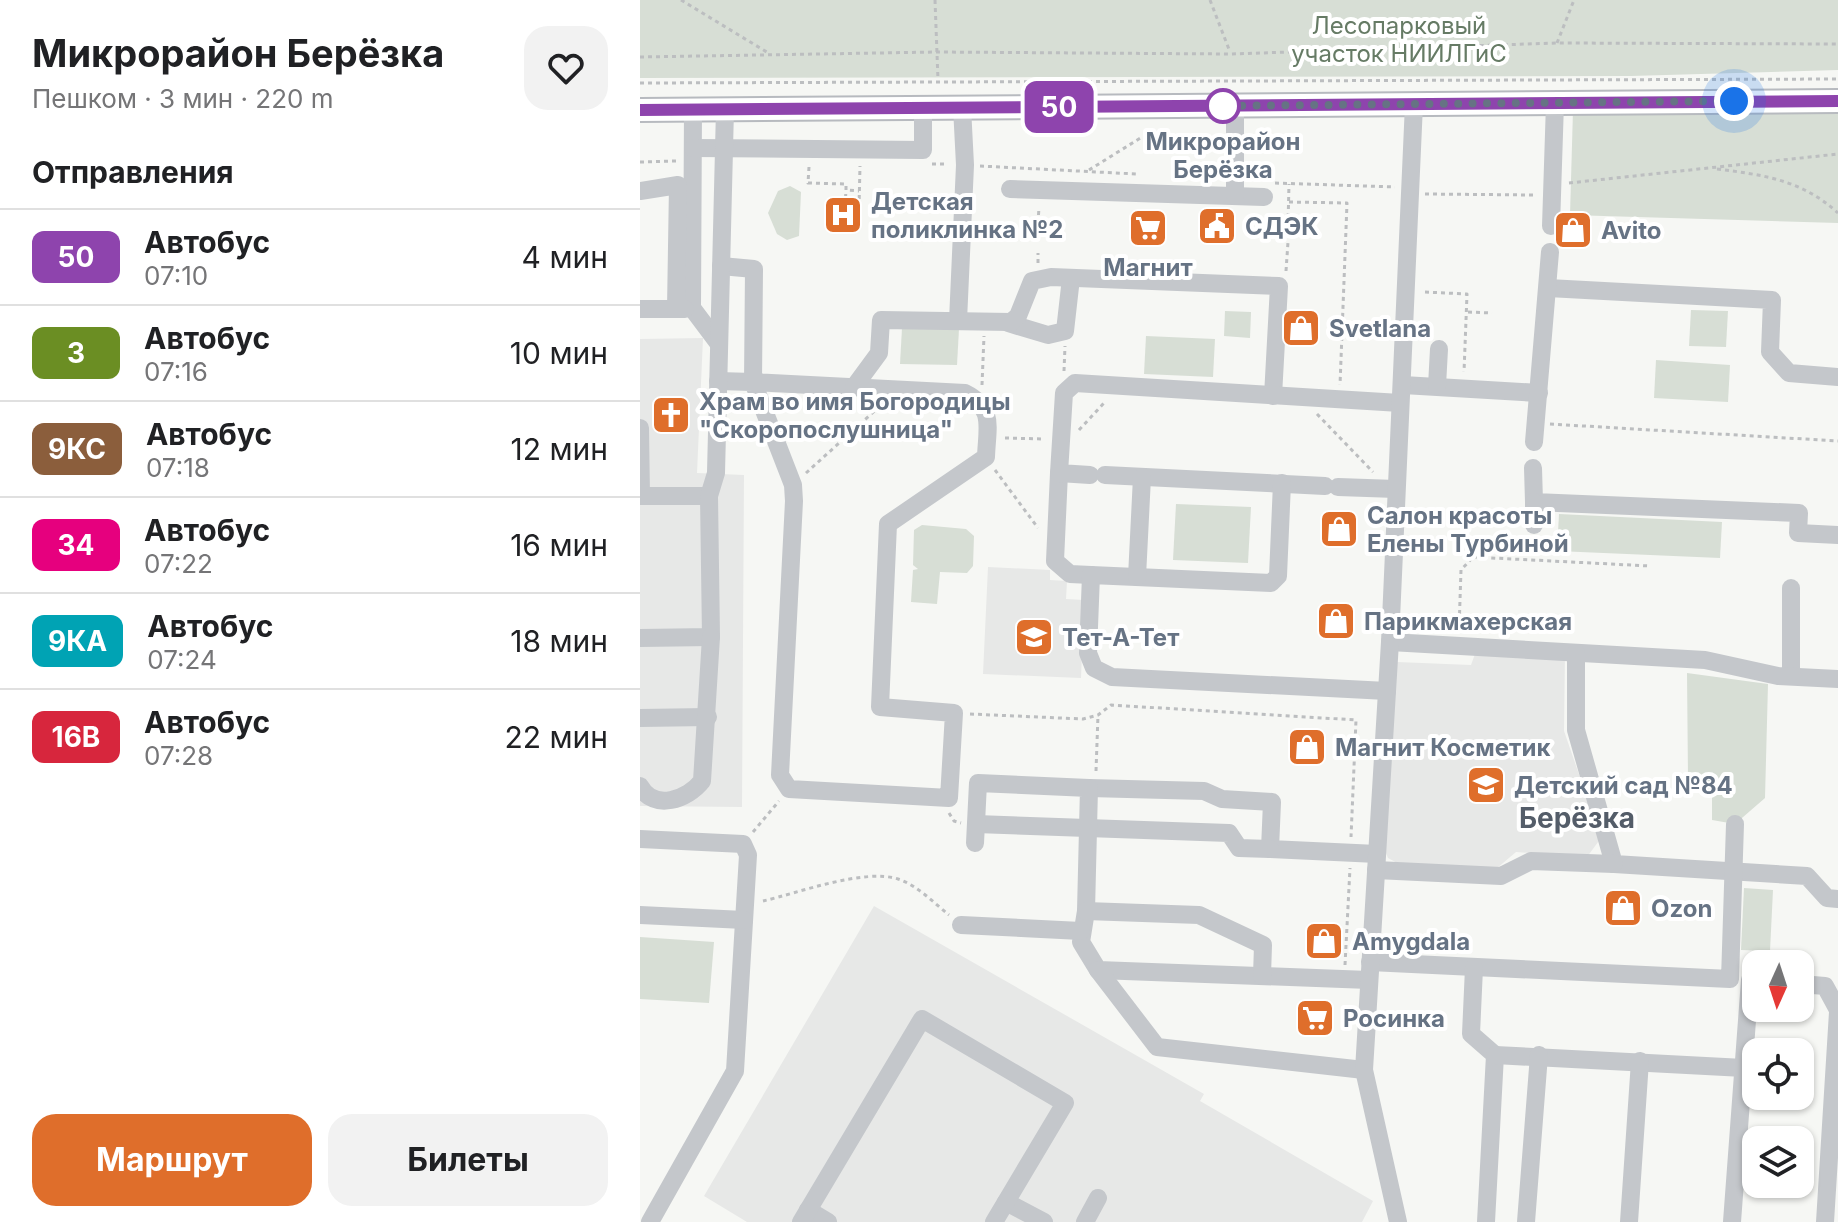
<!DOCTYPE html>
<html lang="ru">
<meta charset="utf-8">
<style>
:root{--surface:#fff;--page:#f2f2f2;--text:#202124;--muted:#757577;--line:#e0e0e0;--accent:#df6e2b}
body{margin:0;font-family:Inter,sans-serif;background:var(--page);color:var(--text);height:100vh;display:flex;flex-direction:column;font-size:30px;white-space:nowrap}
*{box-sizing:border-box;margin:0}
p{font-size:26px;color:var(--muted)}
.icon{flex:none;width:44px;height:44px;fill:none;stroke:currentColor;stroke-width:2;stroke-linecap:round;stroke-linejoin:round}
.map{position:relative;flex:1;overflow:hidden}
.details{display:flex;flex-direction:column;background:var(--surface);width:640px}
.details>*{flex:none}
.badge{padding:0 16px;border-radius:12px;font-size:28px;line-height:52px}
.needle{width:52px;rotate:183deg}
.tools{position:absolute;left:1102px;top:950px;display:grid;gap:16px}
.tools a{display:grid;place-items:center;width:72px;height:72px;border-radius:16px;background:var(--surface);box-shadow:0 2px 6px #0004;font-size:40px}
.you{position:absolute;width:40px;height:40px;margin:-20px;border:6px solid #fff;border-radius:50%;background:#1a73e8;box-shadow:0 0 0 12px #1a73e833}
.map>.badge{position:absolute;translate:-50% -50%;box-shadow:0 0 0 4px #fff}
h2{padding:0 32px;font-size:30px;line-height:72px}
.round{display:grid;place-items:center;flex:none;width:84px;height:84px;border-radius:24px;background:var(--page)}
.head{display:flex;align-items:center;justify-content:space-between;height:136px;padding:0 32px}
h1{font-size:38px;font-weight:700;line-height:60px}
.primary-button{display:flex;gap:16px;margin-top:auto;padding:16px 32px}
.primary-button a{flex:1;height:92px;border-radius:24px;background:var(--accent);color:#fff;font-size:32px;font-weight:700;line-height:92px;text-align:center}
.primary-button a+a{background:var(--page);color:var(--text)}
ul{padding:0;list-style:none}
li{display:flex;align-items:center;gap:24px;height:96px;padding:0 32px;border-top:2px solid var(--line)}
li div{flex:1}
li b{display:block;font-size:30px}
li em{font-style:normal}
li .badge{min-width:88px;font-weight:700;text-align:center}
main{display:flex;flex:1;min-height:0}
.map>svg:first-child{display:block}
.built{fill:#e7e8e7}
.green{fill:#d7ded5}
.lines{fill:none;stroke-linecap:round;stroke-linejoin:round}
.major-casing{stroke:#b7babf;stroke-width:26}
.path{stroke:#bcbec0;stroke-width:3;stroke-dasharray:4 4;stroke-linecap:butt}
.minor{stroke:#c4c7cb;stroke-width:18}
.major{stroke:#fff;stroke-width:22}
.line-casing{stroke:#fff;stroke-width:18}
.line{stroke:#8e44ad;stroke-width:12}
.walk{stroke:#667384;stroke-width:8;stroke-dasharray:0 14.4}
.stop-dot{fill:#fff;stroke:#8e44ad;stroke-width:4}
.labels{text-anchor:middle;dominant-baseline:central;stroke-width:8;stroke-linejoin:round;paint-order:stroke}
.park-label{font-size:24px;fill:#667b65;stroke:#fff}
.stop-label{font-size:24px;font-weight:bold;fill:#667384;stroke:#fff}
.poi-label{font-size:24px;font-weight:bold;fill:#667384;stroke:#fff;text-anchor:start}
.quarter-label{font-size:28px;font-weight:bold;fill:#545d69;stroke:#fff}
</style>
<main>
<section class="details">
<div class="head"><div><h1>Микрорайон Берёзка</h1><p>Пешком · 3 мин · 220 m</p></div><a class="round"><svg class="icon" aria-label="heart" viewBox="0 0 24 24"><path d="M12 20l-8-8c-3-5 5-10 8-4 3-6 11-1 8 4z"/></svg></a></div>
<h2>Отправления</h2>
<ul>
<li><span class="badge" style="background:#8e44ad;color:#fff">50</span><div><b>Автобус</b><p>07:10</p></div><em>4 мин</em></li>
<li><span class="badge" style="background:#6b8e23;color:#fff">3</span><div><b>Автобус</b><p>07:16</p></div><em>10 мин</em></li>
<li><span class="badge" style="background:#8b5e3c;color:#fff">9КС</span><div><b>Автобус</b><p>07:18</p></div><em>12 мин</em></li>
<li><span class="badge" style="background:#e6007e;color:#fff">34</span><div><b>Автобус</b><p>07:22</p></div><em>16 мин</em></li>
<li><span class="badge" style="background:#00a3b4;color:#fff">9КА</span><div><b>Автобус</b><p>07:24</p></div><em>18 мин</em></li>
<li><span class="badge" style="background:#d7263d;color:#fff">16В</span><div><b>Автобус</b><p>07:28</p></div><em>22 мин</em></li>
</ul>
<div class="primary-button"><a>Маршрут</a><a>Билеты</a></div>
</section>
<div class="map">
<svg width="1198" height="1222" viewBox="0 0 1198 1222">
<rect width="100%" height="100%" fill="#f6f7f4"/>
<g class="built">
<path d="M63 338 57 473 104 475 102 807 0 806V339Z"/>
<path d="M348 567 410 570V580L427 581 426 599 444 600 441 678 343 674Z"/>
<path d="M925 651 924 731 961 838 947 857 876 852 856 869 759 864 748 858 744 848 757 662 831 665 835 654Z"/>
<path d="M234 906 564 1094 560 1101 733 1201 722 1222H107L64 1196Z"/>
</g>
<g class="green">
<path d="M0 0H1198V70L991 76 0 78Z"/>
<path d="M933 110 1198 114V223L930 215Z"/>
<path d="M150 186 161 192 159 236 147 240 137 234 128 213 138 191Z"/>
<path d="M1051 310 1088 311 1086 347 1049 346Z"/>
<path d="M585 311 611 312 610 338 584 336Z"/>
<path d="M262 328 319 329 317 365 260 364Z"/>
<path d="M506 336 575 339 573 377 504 374Z"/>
<path d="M1016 360 1090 365 1088 402 1014 398Z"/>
<path d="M536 504 611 507 608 563 533 560Z"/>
<path d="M919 514 1082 522 1080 558 917 551Z"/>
<path d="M282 525 326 529 334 536 333 566 327 573 300 572 297 604 271 602 273 570 278 569 273 565 274 530Z"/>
<path d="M1047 673 1128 684 1125 798 1095 824 1072 820V784L1048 778Z"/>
<path d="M1104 888 1133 890 1130 951 1101 950Z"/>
<path d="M0 937 74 942 69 1003 0 999Z"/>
</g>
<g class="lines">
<defs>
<path id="major" d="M0 110 1198 101"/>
</defs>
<use href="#major" class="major-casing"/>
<g class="path">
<path d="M41 0 130 54"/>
<path d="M295 0 298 80"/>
<path d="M570 0 590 52"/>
<path d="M917 43 934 0"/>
<path d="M0 57 297 52 591 54 917 43 1198 44"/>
<path d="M0 83 1198 79"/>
<path d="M0 162 36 161"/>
<path d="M292 164H308"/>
<path d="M340 166 496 174"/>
<path d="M169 167 168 183 206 184V190L219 191"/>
<path d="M1077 169C1124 175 1162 180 1198 213"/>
<path d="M449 170 502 137H580"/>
<path d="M635 183 755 187"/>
<path d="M929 183 1198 154"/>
<path d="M785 194 894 195"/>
<path d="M649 202 707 203 700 385"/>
<path d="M205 206 206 190"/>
<path d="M219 207 220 166"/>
<path d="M398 223 399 207"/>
<path d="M648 225 649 184"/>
<path d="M398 263V253"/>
<path d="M646 271 648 242"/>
<path d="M785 292 827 294 824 372"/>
<path d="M828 312 852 313"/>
<path d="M424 371 425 346"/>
<path d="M342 385 344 336"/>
<path d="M677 414 733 472"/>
<path d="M910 424 1198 441"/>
<path d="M439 430 464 403"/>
<path d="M365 438 405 439"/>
<path d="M355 470 398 528"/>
<path d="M166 473 240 406"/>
<path d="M819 630 821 570 833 557 1010 566"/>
<path d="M330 714 443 719 458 715 471 705 716 720 711 837"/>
<path d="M456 771 458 715"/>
<path d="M309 813 314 821 321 823"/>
<path d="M113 832 139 801"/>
<path d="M123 901C158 893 224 868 258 879 277 885 294 903 309 915"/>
<path d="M705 965 710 868"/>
</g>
<g class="minor">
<path d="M53 109 52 308 79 344"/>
<path d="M53 148 283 150V108"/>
<path d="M370 189 624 197"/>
<path d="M0 191 38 185 36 309"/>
<path d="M595 196V106"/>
<path d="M911 226 915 103"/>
<path d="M908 288 1132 300 1130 352 1149 373 1198 377"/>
<path d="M0 309H45"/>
<path d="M318 321 325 165 322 107"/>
<path d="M368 323 408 335 425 331 431 278"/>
<path d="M78 381 113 382 325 393C355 408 347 427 346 457L248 524 240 707 314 713 309 798 149 789 140 775 154 501 153 485 113 382 114 269 81 266"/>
<path d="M763 385 899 393"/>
<path d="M797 386 799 349"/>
<path d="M214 387 239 353 241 320 371 322 378 316 392 281 411 277 639 286 633 396"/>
<path d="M0 428 1 496H69"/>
<path d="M894 442 910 252"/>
<path d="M893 468 894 502 1159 513 1158 533 1198 535"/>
<path d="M419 473 415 561 430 574 451 575"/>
<path d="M450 475 419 473 424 393 435 383 760 403"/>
<path d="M465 475 685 486"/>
<path d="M642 483 638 576 631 583 451 575 448 653 454 668 472 677 747 691"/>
<path d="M698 487 756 489"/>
<path d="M894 525V502"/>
<path d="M497 577 502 477"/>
<path d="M1151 588V676"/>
<path d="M0 638 71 637 69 496 76 473 85 109"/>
<path d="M750 642 1065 660 1138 676 1198 679"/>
<path d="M936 653V730L974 864 1167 876 1187 898 1198 899"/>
<path d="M0 718 68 717"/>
<path d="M0 786C14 812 48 799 62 781L71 637"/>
<path d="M449 788 564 791 582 799 632 802 630 849 737 854"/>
<path d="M336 824 589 833 599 848 630 849"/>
<path d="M0 839 103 844 108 855 95 1071 10 1222"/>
<path d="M335 843 338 783 449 788 446 911 441 942 458 970 729 980"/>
<path d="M736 870 861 876 891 861 974 864"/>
<path d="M446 911 559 915 623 945 622 976"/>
<path d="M0 915 104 920"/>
<path d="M321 925 441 931"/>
<path d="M730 962 1090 979 1095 824"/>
<path d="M834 968 831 1034 855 1055 846 1222"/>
<path d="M458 970 517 1047 724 1070"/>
<path d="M1160 984 1185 986 1198 1010"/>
<path d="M855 1055 1104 1068"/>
<path d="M366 1202 404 1222"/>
<path d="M168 1210 188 1222"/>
<path d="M161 1222 282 1019 425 1103 354 1222"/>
<path d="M445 1222 458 1198"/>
<path d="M758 1222 724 1070 750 642 774 104"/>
<path d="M886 1222 899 1055"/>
<path d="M989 1222 1000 1061"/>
<path d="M1092 1222 1110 980"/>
<path d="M1185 1222 1198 1012"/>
</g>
<use href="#major" class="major"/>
</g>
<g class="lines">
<defs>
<path id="line" d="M0 110 1198 101"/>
</defs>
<use href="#line" class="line-casing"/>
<use href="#line" class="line"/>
<path class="walk" d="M583 106H571L1094 101"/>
</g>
<defs>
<symbol id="hospital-square" viewBox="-11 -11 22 22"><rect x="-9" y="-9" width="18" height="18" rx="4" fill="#df6e2b" stroke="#fff"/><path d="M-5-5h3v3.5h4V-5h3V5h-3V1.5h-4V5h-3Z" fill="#fff"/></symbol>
<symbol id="civic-square" viewBox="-11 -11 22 22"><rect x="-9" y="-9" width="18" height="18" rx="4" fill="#df6e2b" stroke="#fff"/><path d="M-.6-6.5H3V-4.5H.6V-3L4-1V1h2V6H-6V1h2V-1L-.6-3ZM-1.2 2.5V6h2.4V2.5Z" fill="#fff"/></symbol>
<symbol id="supermarket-square" viewBox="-11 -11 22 22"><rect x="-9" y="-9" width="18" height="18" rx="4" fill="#df6e2b" stroke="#fff"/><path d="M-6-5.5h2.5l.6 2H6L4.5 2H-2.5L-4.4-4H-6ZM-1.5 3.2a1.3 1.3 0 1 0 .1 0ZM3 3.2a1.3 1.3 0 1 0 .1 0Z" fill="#fff"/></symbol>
<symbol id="shop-square" viewBox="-11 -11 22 22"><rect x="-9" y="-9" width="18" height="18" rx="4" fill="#df6e2b" stroke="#fff"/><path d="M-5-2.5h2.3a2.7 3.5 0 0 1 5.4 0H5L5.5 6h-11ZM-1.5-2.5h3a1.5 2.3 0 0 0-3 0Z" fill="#fff"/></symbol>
<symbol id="church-square" viewBox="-11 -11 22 22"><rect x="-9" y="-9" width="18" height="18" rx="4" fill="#df6e2b" stroke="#fff"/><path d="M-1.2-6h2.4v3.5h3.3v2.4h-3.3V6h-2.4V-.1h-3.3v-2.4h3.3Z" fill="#fff"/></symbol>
<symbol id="school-square" viewBox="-11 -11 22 22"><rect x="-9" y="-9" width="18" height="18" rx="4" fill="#df6e2b" stroke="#fff"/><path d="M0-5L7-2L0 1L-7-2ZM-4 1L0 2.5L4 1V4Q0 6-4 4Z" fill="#fff"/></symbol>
</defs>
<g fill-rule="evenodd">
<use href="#hospital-square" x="181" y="193" width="44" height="44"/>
<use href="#civic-square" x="555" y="204" width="44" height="44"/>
<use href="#supermarket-square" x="486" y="206" width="44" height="44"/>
<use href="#shop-square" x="911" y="208" width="44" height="44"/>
<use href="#shop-square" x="639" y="306" width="44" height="44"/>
<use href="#church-square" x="9" y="393" width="44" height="44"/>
<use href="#shop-square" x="677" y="507" width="44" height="44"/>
<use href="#shop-square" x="674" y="599" width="44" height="44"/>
<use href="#school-square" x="372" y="615" width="44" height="44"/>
<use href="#shop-square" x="645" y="725" width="44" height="44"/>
<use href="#school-square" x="824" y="763" width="44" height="44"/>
<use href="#shop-square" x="961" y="886" width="44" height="44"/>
<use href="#shop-square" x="662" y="919" width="44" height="44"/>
<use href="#supermarket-square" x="653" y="996" width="44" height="44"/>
</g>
<circle class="stop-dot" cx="583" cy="106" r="16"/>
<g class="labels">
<g class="park-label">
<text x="759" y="25">Лесопарковый<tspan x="759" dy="28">участок НИИЛГиС</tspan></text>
</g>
<g class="stop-label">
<text x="583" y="141">Микрорайон<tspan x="583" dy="28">Берёзка</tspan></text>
</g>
<g class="poi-label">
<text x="231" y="201">Детская<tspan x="231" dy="28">поликлинка №2</tspan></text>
<text x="605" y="226">СДЭК</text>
<text x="961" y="230">Avito</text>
<text x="508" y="267" text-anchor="middle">Магнит</text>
<text x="689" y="328">Svetlana</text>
<text x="59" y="401">Храм во имя Богородицы<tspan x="59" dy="28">"Скоропослушница"</tspan></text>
<text x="727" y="515">Салон красоты<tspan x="727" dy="28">Елены Турбиной</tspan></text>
<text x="724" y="621">Парикмахерская</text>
<text x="422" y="637">Тет-А-Тет</text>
<text x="695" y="747">Магнит Косметик</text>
<text x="874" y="785">Детский сад №84</text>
<text x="1011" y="908">Ozon</text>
<text x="712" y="941">Amygdala</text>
<text x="703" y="1018">Росинка</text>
</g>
<g class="quarter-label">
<text x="937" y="818">Берёзка</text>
</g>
</g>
</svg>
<div class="tools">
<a><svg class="needle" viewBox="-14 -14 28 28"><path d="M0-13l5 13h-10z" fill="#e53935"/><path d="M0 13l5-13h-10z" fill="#757577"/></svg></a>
<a><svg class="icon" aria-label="locate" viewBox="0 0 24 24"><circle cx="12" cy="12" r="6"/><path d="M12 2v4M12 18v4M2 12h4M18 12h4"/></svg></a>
<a><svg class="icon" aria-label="layers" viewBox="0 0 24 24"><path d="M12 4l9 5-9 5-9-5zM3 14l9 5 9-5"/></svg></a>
</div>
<div class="you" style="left:1094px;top:101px"></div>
<b class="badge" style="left:419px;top:107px;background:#8e44ad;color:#fff">50</b>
</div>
</main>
